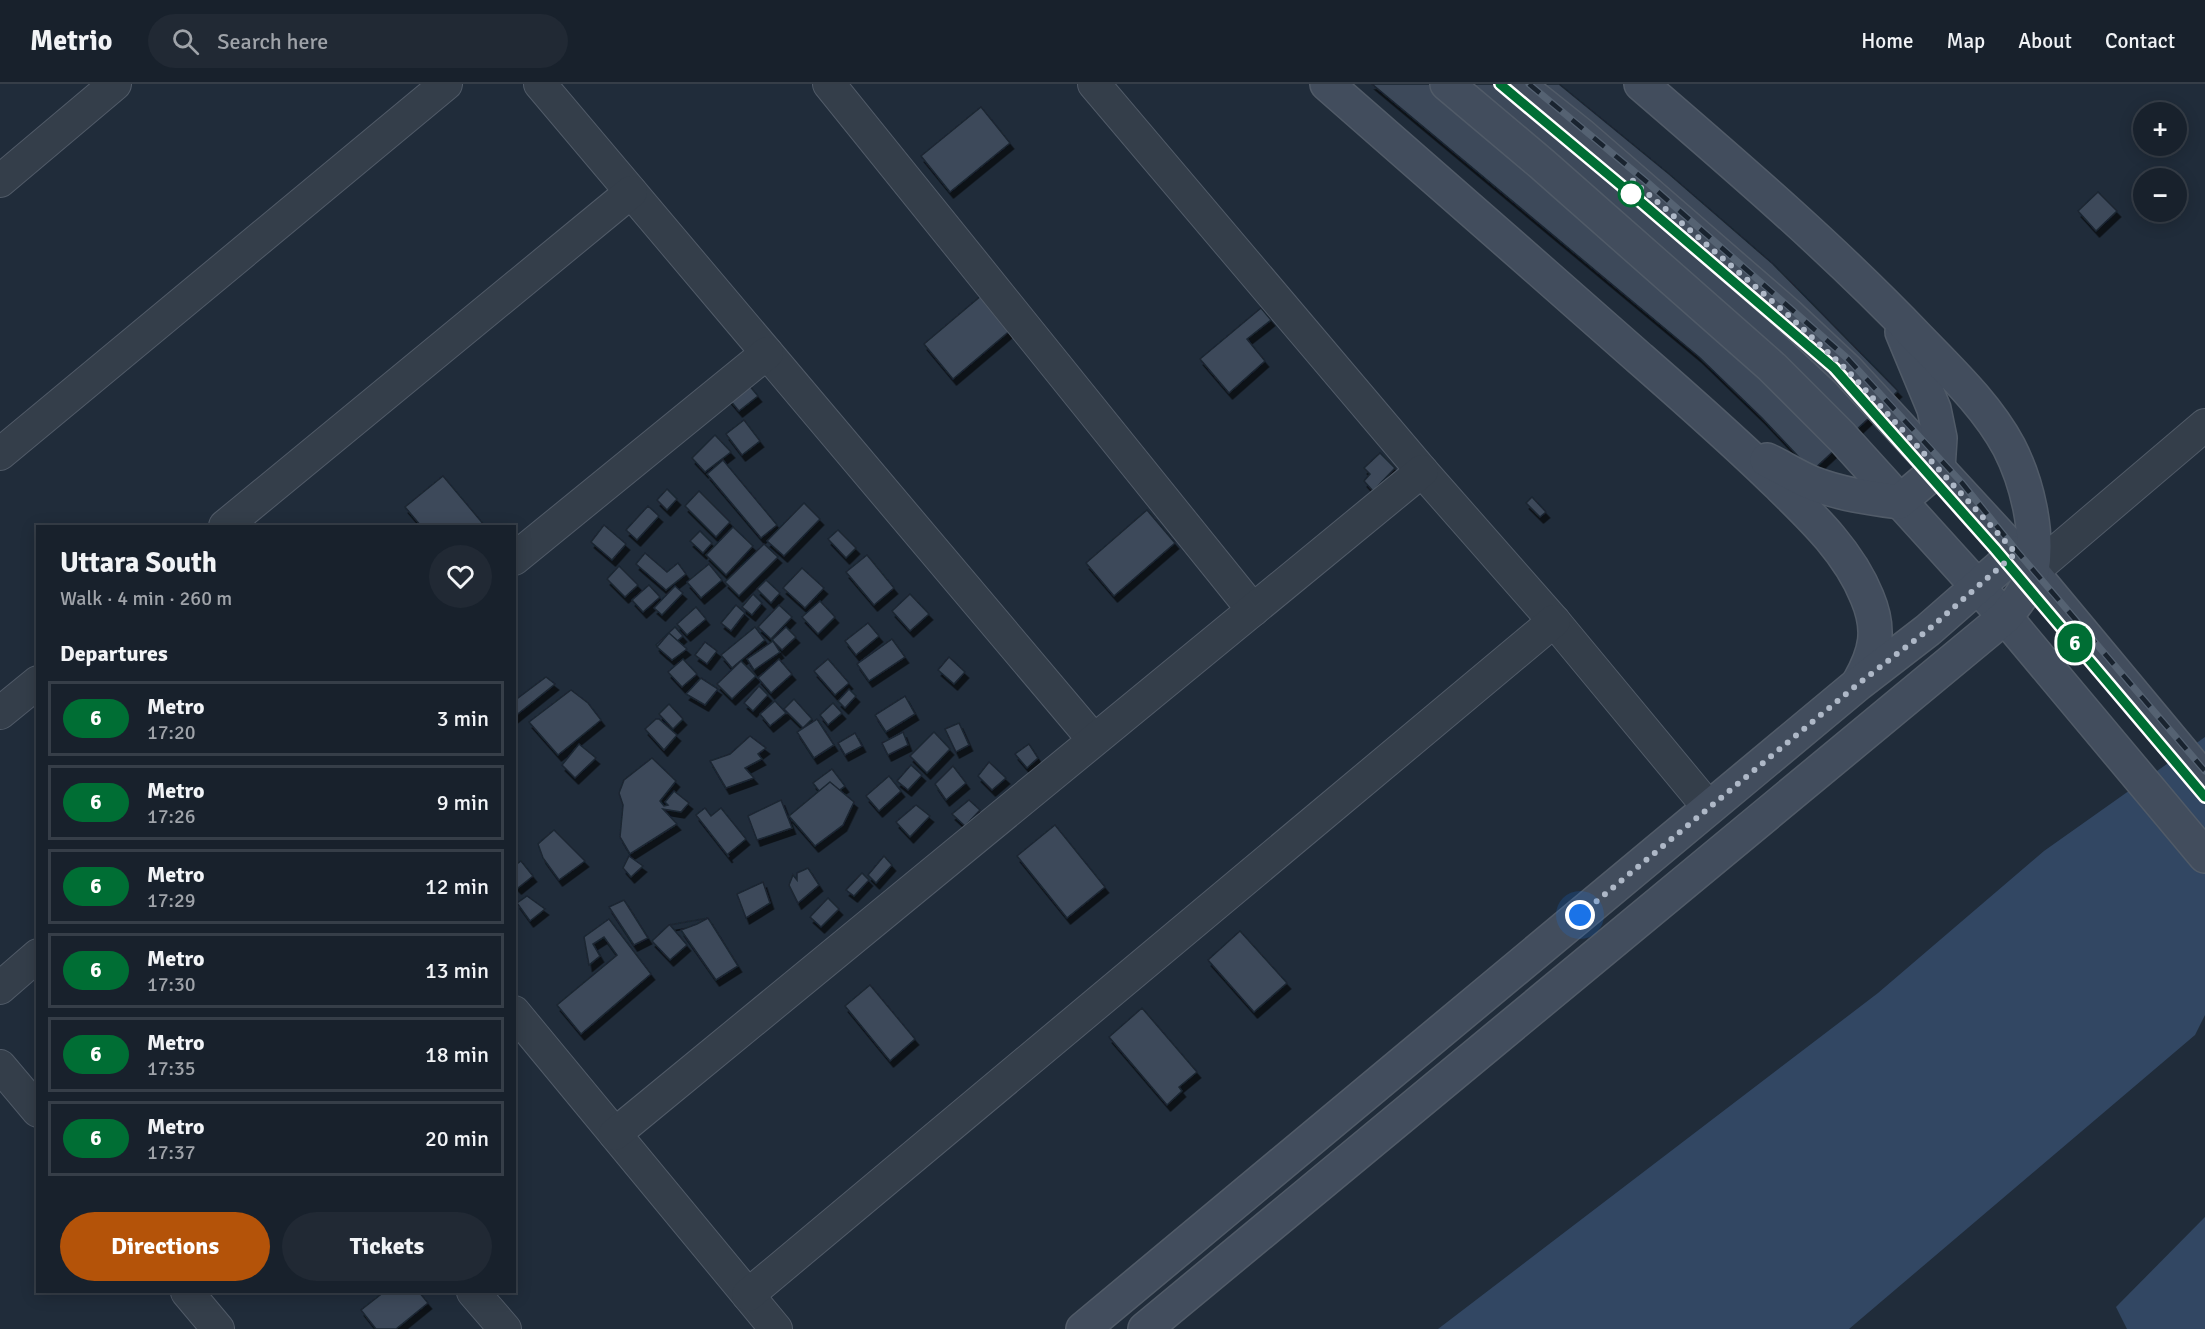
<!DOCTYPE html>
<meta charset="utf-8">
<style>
:root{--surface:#18212c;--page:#212934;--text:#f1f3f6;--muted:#9fa3a9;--line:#363e48;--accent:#b45309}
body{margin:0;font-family:Signika,sans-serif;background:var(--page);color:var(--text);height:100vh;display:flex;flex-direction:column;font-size:22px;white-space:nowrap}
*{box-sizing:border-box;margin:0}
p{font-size:20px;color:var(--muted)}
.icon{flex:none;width:33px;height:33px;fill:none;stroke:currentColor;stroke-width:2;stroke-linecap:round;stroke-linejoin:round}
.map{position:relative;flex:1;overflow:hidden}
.panel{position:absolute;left:36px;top:441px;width:480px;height:768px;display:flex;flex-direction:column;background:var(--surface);border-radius:0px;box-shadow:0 3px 15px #0003,0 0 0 2px var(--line)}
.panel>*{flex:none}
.badge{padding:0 12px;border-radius:20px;font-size:21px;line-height:39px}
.buttons{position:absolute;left:2133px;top:18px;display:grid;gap:12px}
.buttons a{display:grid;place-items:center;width:54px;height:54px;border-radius:50%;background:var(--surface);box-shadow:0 3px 15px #0003,0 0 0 2px var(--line);font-size:30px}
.you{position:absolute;width:30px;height:30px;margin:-15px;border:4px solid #fff;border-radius:50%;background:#1a73e8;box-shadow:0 0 0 9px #1a73e833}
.map>.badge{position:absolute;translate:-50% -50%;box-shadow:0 0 0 3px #fff}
h2{padding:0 24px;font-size:22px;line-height:54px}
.round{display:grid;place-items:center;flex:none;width:63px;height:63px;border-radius:32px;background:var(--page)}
.overview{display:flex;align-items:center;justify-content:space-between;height:102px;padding:0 24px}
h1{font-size:28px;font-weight:800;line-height:45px}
.cta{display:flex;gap:12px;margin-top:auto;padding:12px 24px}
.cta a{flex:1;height:69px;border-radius:36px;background:var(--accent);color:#fff;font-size:24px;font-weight:800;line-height:69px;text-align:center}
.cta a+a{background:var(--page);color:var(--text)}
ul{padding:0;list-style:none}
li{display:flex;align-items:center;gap:18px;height:75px;margin:0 12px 9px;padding:0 12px;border:3px solid var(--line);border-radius:0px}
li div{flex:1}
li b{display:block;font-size:22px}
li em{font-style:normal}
li .badge{min-width:66px;font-weight:700;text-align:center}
header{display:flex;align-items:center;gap:36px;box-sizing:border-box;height:84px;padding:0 30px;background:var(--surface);border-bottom:2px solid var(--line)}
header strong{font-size:28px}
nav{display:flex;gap:33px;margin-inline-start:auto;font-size:21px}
.search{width:420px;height:54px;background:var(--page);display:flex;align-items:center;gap:15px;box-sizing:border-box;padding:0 21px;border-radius:33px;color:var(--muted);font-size:22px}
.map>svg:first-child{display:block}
.water{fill:#324763}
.building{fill:#3c4a5a;stroke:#1b2531;stroke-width:1.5;filter:url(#shadow)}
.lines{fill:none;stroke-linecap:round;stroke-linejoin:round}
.street-casing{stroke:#515b68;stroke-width:34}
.secondary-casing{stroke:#515b68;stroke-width:36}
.street{stroke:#343e4a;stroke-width:32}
.secondary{stroke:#424d5d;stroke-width:33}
.rail-casing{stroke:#556272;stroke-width:7}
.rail{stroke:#19232f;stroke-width:4.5;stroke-dasharray:14;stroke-linecap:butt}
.line-casing{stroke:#fff;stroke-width:14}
.line{stroke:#006e34;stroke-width:9}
.walk{stroke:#aeb8c7;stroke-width:6;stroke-dasharray:0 10.8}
.stop-dot{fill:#fff;stroke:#006e34;stroke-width:3}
</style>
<header>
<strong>Metrio</strong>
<div class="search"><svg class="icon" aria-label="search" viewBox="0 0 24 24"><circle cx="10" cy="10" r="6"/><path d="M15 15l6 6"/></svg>Search here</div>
<nav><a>Home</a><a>Map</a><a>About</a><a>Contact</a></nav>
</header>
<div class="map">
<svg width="2205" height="1245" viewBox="0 0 2205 1245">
<defs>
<filter id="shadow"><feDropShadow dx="3.5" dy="6" stdDeviation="0" flood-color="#0009"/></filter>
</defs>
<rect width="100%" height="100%" fill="#202c3a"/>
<g class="water">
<path d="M2205 653V931L2195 951 1849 1245H1438L1878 909 2044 767Z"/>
<path d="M2205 1133V1245H2127L2116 1223Z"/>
</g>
<g class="building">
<path d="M1372 0H1559L1669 90 1773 180 1898 307 1812 387 1762 334 1699 273Z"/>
<path d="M981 23 1010 59 950 108 921 72Z"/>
<path d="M2098 108 2117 127 2096 147 2078 127Z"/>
<path d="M982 211 1012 245 953 295 924 260Z"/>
<path d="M1261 224 1271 236 1247 255 1265 277 1229 309 1200 275Z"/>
<path d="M743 294 758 312 739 327 724 309Z"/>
<path d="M744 336 760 357 742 371 726 350Z"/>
<path d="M715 351 731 368 705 388 692 374Z"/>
<path d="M1380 369 1395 384 1373 407 1364 397 1370 390 1364 384Z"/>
<path d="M723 376 777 441 761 454 707 390Z"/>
<path d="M443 392 485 442H421L405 423Z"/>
<path d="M667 405 677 415 667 426 657 416Z"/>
<path d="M699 407 730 438 716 453 685 422Z"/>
<path d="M1532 413 1546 428 1540 433 1526 419Z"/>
<path d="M804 419 820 435 784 472 767 457Z"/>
<path d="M648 422 659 432 637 456 626 446Z"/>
<path d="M1147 426 1175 459 1114 512 1086 479Z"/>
<path d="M604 441 626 460 612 476 591 458Z"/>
<path d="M733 443 753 462 726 491 706 471Z"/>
<path d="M838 446 856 464 846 474 828 455Z"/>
<path d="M700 447 712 459 703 469 690 457Z"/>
<path d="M764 460 778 473 739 512 725 498Z"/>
<path d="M645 469 667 488 678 479 686 490 666 506 636 480Z"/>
<path d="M867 471 894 504 874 521 846 488Z"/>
<path d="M709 480 722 496 701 514 687 498Z"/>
<path d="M619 482 638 501 625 513 607 495Z"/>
<path d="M802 484 824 504 805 524 783 504Z"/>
<path d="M766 496 780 509 771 519 757 505Z"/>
<path d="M649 501 660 513 643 528 632 516Z"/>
<path d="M675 502 683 509 662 531 654 524Z"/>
<path d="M753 510 762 519 752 531 742 523Z"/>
<path d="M910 510 929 530 910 547 892 527Z"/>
<path d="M820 517 835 533 818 550 802 533Z"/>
<path d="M736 521 745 529 731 547 721 539Z"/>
<path d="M779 521 792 533 771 555 758 543Z"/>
<path d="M696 523 706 535 687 551 677 540Z"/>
<path d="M868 539 879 552 856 571 845 557Z"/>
<path d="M675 543 683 552 664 569 656 561Z"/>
<path d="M755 543 765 556 732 584 721 571Z"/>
<path d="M786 543 796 553 782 566 772 556Z"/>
<path d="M669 549 687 565 672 576 657 563Z"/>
<path d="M892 555 905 573 869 597 857 580Z"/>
<path d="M773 557 780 568 754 586 747 575Z"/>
<path d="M705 558 717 567 707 580 695 571Z"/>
<path d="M949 573 965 588 954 600 938 586Z"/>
<path d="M683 575 697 590 682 603 668 588Z"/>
<path d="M779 575 792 590 771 609 758 594Z"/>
<path d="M828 575 849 599 835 611 814 587Z"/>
<path d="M741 577 756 592 732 615 717 600Z"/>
<path d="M546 593 555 600 514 633V617Z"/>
<path d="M701 594 718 605 705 621 686 610Z"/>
<path d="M759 602 768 611 753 627 744 619Z"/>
<path d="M849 605 856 612 845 624 838 617Z"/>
<path d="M571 606 588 619 601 636 558 671 529 638Z"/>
<path d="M905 612 915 630 886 648 875 631Z"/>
<path d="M794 615 812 635 803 644 784 625Z"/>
<path d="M775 617 786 629 770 642 760 630Z"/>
<path d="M833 619 842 629 828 641 820 631Z"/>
<path d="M669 620 683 635 673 645 659 630Z"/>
<path d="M656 635H659L677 651 664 666 645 645Z"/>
<path d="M817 635 834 661 814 674 797 648Z"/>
<path d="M959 639 969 661 956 668 945 645Z"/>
<path d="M903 648 908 661 888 671 882 659Z"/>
<path d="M934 648 950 665 927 689 910 672Z"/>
<path d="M855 649 862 662 845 671 838 659Z"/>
<path d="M750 652 766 664 758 670 762 675 745 684 754 694 726 704 710 677 730 670Z"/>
<path d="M579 660 596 674 575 694 562 681Z"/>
<path d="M1029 660 1038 674 1027 684 1015 670Z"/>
<path d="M652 674 676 697 660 717 664 722 668 721 665 718 674 707 689 719 681 728 663 725 677 740 630 770 620 753 623 721 619 709 624 696Z"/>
<path d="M989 678 1006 694 992 706 978 692Z"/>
<path d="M911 681 922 691 908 706 897 697Z"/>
<path d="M953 682 966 699 946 716 935 700Z"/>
<path d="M832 685 845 702 826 716 813 699Z"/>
<path d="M889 692 901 707 879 727 866 712Z"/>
<path d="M830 698 854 718 843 741 815 762 789 732Z"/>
<path d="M781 716 792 744 757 756 748 732Z"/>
<path d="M969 716 980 726 965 742 952 730Z"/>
<path d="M916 721 930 732 910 753 896 738Z"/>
<path d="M705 724 711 732 721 724 746 755 728 770 729 773 696 731Z"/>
<path d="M1055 741 1105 803 1067 834 1017 772Z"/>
<path d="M554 746 585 777 559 796 543 774 538 760Z"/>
<path d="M629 772 643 782 631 793 623 784Z"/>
<path d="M884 772 892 781 876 799 868 791Z"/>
<path d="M521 777 533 792 518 804 514 800V782Z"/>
<path d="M808 784 819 801 798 819 789 801 793 791 797 796V789Z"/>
<path d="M862 789 869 796 854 812 846 806Z"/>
<path d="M763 798 770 819 746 834 737 810Z"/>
<path d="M527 812 545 825 530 837 517 819Z"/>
<path d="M828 814 839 825 821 843 810 833Z"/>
<path d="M624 816 648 854 634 861 609 823Z"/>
<path d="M708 834 738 882 716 896 681 846 697 840Z"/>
<path d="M708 834 670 841 687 861 670 876 652 857 669 841Z"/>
<path d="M609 835 651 890 581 950 557 921 617 871 604 853 593 860 600 872 589 881 584 853Z"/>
<path d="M1240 847 1287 899 1254 928 1208 876Z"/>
<path d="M870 901 915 955 890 977 845 922Z"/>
<path d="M1142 924 1197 988 1179 1003 1182 1007 1167 1021 1109 953Z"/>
<path d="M384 1208H419L428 1219 396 1245H376L361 1226Z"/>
</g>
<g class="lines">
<defs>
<g id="street">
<path d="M540 0 1093 655"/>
<path d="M829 0 1253 526"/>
<path d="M1094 0 1422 387 1554 537 1709 724"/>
<path d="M0 97 115 0"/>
<path d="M0 370 446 0"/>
<path d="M225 442 631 108"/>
<path d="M514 475 767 269"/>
<path d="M2032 488 2205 341"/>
<path d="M0 629 38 598"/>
<path d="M0 904 38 871"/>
<path d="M514 928 776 1245"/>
<path d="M0 982 38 1027"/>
<path d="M615 1050 1422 387"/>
<path d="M187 1208 218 1245"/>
<path d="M473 1208 505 1245"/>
<path d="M748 1211 1554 537"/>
</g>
<g id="secondary">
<path d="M1327 0C1431 91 1534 181 1637 272 1685 314 1732 355 1778 400 1812 433 1849 468 1867 513 1881 546 1876 568 1859 598"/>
<path d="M1447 0 1542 80 1772 283 1842 353 2005 533 2205 772"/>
<path d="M1517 0 1581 51 1787 230 1847 286 2016 469 2205 696"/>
<path d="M1767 376C1782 383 1797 393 1812 399 1840 410 1869 414 1899 418L1938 385 1940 354 1934 325 1902 248"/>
<path d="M1083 1245 1858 600 1928 546 2016 469"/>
<path d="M1145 1245 2005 533C2016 520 2029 504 2032 487 2039 448 2027 398 2009 363 1987 322 1951 288 1919 255 1832 164 1736 82 1641 0"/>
</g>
</defs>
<use href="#street" class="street-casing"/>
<use href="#secondary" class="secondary-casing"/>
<use href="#street" class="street"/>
<use href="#secondary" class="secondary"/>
<defs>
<g id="rail">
<path d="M1500 0 1635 113 1834 284 1995 465 2205 713"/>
<path d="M1529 0 1648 99 1848 275 1962 399 2016 466 2205 687"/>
</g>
</defs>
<use href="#rail" class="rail-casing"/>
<use href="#rail" class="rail"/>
</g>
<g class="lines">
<defs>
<path id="line" d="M1500 0 1635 113 1834 284 1995 465 2205 713"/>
</defs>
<use href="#line" class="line-casing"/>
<use href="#line" class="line"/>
<path class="walk" d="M1580 831 1858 600 1928 546 2016 469 1847 286 1787 230 1632 96 1631 110"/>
</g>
<circle class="stop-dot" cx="1631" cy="110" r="12"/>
</svg>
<div class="buttons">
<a>+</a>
<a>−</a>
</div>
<div class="you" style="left:1580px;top:831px"></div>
<b class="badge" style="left:2075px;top:559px;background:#006e34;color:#fff">6</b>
<section class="panel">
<div class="overview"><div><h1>Uttara South</h1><p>Walk · 4 min · 260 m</p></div><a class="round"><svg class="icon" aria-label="heart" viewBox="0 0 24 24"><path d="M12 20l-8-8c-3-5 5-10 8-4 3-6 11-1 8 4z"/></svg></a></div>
<h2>Departures</h2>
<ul>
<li><span class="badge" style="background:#006e34;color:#fff">6</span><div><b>Metro</b><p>17:20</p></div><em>3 min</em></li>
<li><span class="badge" style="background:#006e34;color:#fff">6</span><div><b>Metro</b><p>17:26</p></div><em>9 min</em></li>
<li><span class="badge" style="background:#006e34;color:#fff">6</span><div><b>Metro</b><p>17:29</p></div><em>12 min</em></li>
<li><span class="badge" style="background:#006e34;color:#fff">6</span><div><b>Metro</b><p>17:30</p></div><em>13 min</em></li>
<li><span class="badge" style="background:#006e34;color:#fff">6</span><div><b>Metro</b><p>17:35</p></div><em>18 min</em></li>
<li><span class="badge" style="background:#006e34;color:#fff">6</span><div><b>Metro</b><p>17:37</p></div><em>20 min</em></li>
</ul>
<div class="cta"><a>Directions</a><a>Tickets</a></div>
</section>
</div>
